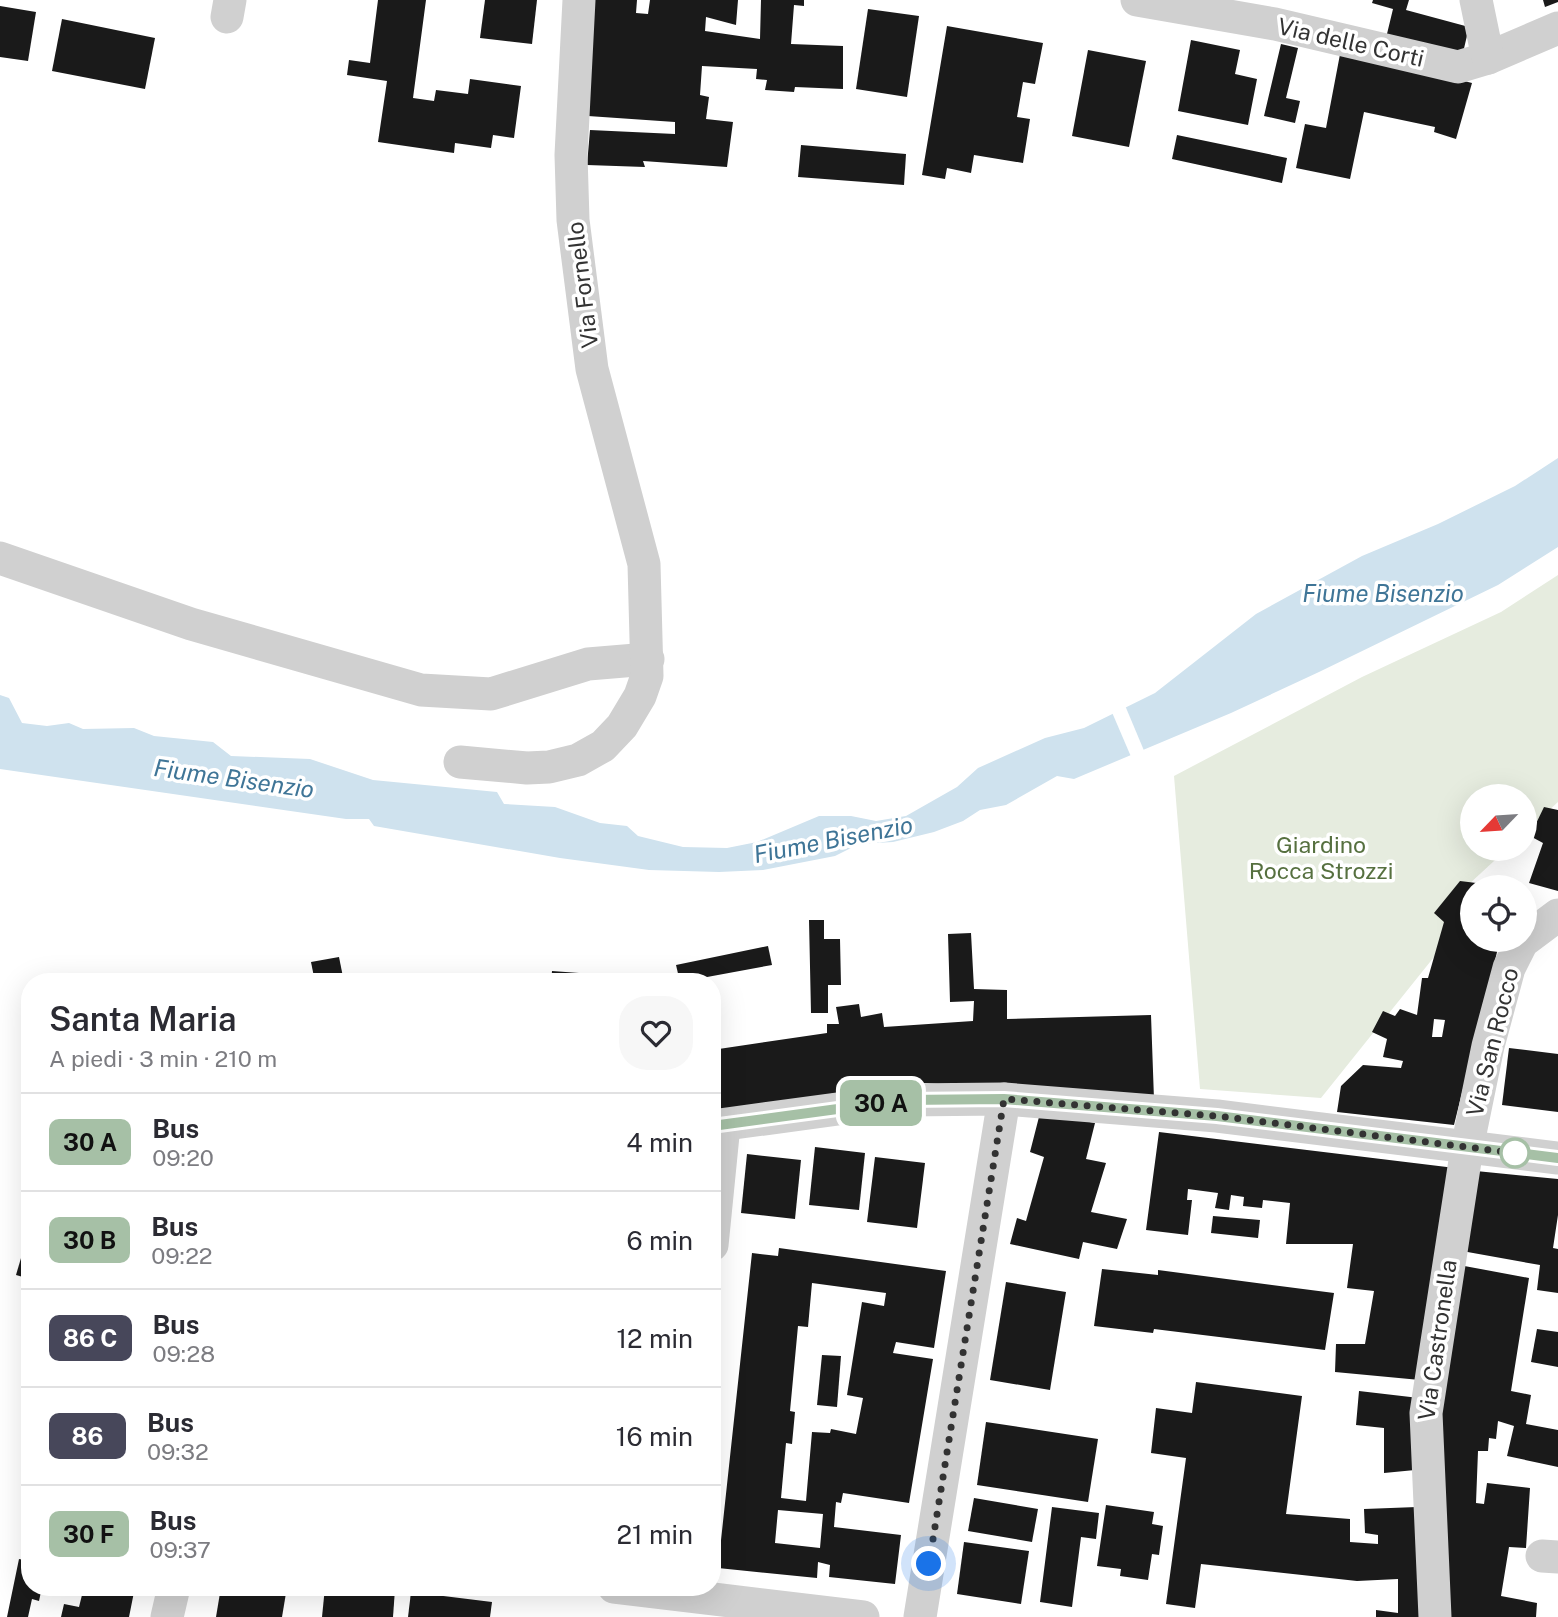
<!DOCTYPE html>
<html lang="it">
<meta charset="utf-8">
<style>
:root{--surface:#fff;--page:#f7f7f7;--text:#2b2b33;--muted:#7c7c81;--line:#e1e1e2}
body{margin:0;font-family:"Public Sans",sans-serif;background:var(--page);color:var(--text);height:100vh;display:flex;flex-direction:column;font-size:26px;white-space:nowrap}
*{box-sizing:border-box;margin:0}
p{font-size:23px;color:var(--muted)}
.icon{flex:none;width:38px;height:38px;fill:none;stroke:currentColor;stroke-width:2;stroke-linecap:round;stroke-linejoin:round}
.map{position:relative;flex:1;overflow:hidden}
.side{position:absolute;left:21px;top:973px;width:700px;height:623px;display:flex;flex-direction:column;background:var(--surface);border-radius:28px;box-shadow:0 7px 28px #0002}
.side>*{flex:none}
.badge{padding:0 14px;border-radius:10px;font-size:24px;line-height:46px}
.needle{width:46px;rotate:245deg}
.buttons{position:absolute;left:1460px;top:784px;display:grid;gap:14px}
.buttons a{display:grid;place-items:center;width:77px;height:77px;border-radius:50%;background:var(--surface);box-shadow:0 7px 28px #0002;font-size:35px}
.you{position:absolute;width:35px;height:35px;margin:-18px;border:5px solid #fff;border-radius:50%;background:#1a73e8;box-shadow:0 0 0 10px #1a73e833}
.map>.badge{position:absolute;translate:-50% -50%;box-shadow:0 0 0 4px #fff}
.round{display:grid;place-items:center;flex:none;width:74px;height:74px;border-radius:28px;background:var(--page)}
.summary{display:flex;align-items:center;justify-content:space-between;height:119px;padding:0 28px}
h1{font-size:33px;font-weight:600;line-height:52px}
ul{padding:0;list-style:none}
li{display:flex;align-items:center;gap:21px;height:98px;padding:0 28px;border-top:2px solid var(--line)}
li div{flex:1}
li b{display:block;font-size:26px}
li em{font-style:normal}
li .badge{min-width:77px;font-weight:700;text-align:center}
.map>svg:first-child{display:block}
.green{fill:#e6ecdf}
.water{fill:#cfe2ee}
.pier{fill:#fff}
.building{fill:#1a1a1a;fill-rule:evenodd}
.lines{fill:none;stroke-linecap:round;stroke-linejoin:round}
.minor{stroke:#d0d0d0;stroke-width:33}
.line-casing{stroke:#fff;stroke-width:16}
.line{stroke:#a6c0a6;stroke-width:10}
.walk{stroke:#333;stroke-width:7;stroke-dasharray:0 12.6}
.stop-dot{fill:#fff;stroke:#a6c0a6;stroke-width:3.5}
.labels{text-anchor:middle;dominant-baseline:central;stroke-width:7;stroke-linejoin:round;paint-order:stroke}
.street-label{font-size:23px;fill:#333;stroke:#fff}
.park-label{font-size:23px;fill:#56703f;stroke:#fff}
.water-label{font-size:24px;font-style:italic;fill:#3f7597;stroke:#fff}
</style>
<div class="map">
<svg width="1558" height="1617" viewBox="0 0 1558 1617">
<rect width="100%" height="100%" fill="#fff"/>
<path class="green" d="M1558 575V802L1524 833V796H1472V849H1507L1455 897 1434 957 1321 1098 1200 1089 1174 776 1362 677 1501 612Z"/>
<path class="water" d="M1558 458V547L1498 585 1319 672 1231 713 1074 779 1057 776 1006 805 980 810 963 821 934 832 893 842 859 844 835 856 763 870 719 872 649 870 560 858 374 826 369 819H346L0 769V695L9 698 22 723 47 726 69 723 83 729 134 728 154 736 213 742 231 756 310 759 373 780 497 792 504 804 555 807 600 823 627 826 638 836 683 847 727 848 757 842 819 816H851L876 821 906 816 957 787 978 768 1045 738 1084 728 1155 693 1256 614 1362 556 1438 524 1515 486Z"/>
<path class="pier" d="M1124 703 1145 753 1132 759 1111 710Z"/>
<g class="building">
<path d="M378 0H426L413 98 434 101 436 90 468 94 470 79 521 86 514 138 493 135 491 148 455 143 454 153 378 142 387 81 347 75 349 60 370 63Z"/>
<path d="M485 0H537L532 44 480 38Z"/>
<path d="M591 0H637L636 13 648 14 650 0H738L736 25 706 17 705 31 760 39 761 0H804V6L794 5 791 44 843 46V89L795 87 794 92 765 90 767 80 756 79 757 69 702 66 700 95 709 97 706 119 733 122 727 167 643 161 645 167 587 165 590 130 675 134V122L588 116Z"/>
<path d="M1373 0H1409L1406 10 1469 27 1462 57 1386 38 1393 9 1372 3Z"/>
<path d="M1543 0H1558V2L1545 7Z"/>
<path d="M0 6 36 12 28 61 0 57Z"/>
<path d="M868 9 919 16 907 97 856 89Z"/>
<path d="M62 19 155 38 145 89 52 71Z"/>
<path d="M947 26 1043 43 1035 84 1023 82 1017 117 1030 119 1023 163 974 155 971 173 947 168 945 179 922 175Z"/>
<path d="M1191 40 1240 50 1235 74 1257 79 1248 125 1178 111Z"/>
<path d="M1281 44 1298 48 1286 98 1300 101 1295 123 1264 116Z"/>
<path d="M1341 49 1472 83 1456 139 1434 132 1435 127 1364 112 1350 179 1296 168 1305 124 1326 128Z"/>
<path d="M1088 50 1146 61 1129 147 1072 136Z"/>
<path d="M1177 135 1287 158 1282 183 1172 159Z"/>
<path d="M801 145 906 154 904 185 798 177Z"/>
<path d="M1544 807 1558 810V891L1529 883 1543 843 1530 836Z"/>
<path d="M1460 881 1501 886 1472 887V940H1500L1454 1125 1337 1112 1341 1086 1363 1065 1401 1068 1403 1061 1383 1057 1387 1039 1372 1032 1383 1011 1395 1016 1400 1009 1417 1015 1422 978H1428L1444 922 1434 913ZM1434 1019 1445 1020 1442 1037H1432Z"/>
<path d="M809 920H824V939H840L841 985H828V1013H811Z"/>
<path d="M971 933 974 989 1007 990V1019L1151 1015 1154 1099 909 1082 712 1112V1050L827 1033V1024H839L836 1007 859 1004 861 1017 882 1013 884 1027 973 1021 974 1001 950 1002 948 934Z"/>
<path d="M768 946 772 965 680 982 676 965Z"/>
<path d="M339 957 344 982H315L311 962Z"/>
<path d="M552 971 579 973V982H551Z"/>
<path d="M1509 1048 1558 1054V1112L1502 1105Z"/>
<path d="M1040 1113 1095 1123 1086 1159 1106 1163 1091 1212 1127 1219 1117 1249 1083 1242 1079 1259 1010 1244 1017 1218 1026 1221 1044 1157 1030 1152Z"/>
<path d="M1159 1132 1455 1168 1420 1380 1335 1372 1336 1344H1365L1374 1291 1347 1288 1353 1244H1286L1290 1203 1263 1200 1262 1208 1243 1206 1244 1197 1231 1195 1229 1210 1215 1208 1218 1193 1188 1189 1187 1200H1192L1188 1235 1146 1230Z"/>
<path d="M815 1147 865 1153 859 1210 809 1205Z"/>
<path d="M747 1154 801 1160 795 1219 741 1213Z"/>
<path d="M875 1157 925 1163 917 1228 867 1222Z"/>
<path d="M1476 1171 1558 1179V1215L1553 1248 1558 1249V1293L1537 1290 1540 1265 1462 1251Z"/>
<path d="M1213 1216 1260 1220 1258 1238 1211 1233Z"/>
<path d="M29 1231H30V1279L16 1275Z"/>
<path d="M779 1248 946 1271 934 1348 896 1342 893 1353 933 1359 909 1503 843 1493 841 1503 836 1502 834 1527 901 1535 895 1584 829 1577 830 1565 818 1562 817 1578 718 1568 752 1253 778 1256ZM812 1283 886 1293 884 1306 862 1302 847 1395 863 1398 856 1434 831 1429 830 1433 812 1432 806 1501 781 1498 786 1443 792 1444 795 1412 790 1411 798 1326 808 1327ZM778 1510 823 1514 820 1548 775 1543Z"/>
<path d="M1459 1265 1529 1278 1511 1391 1531 1395 1526 1424 1558 1430V1467L1507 1456 1514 1426 1498 1421 1496 1439 1489 1438 1488 1451H1478L1476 1503 1484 1504 1487 1483 1530 1488 1526 1548 1509 1547 1501 1596 1537 1603 1536 1617H1448L1438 1413Z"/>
<path d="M1102 1269 1158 1275V1270L1334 1293 1325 1350 1154 1329 1153 1333 1094 1326Z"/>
<path d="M1006 1282 1066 1292 1050 1390 990 1380Z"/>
<path d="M29 1312H30V1343L21 1342Z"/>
<path d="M1537 1329 1558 1332V1367L1531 1362Z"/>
<path d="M822 1355 841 1356 837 1407 817 1405Z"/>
<path d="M1196 1382 1302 1396 1286 1514 1350 1519V1542L1378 1544V1535L1365 1533 1364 1509 1417 1507 1426 1617H1376V1610L1398 1613V1579L1357 1581 1201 1564 1195 1608 1166 1604 1186 1458 1151 1453 1156 1408 1192 1413Z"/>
<path d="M1359 1391 1419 1398 1415 1470 1384 1473V1428L1356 1425Z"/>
<path d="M986 1422 1098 1439 1088 1502 977 1485Z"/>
<path d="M974 1498 1038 1509 1032 1542 968 1531Z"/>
<path d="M1106 1505 1154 1512 1152 1524 1163 1526 1159 1555 1152 1554 1148 1580 1120 1576 1121 1569 1097 1566Z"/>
<path d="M1052 1507 1099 1513 1096 1539 1081 1537 1072 1607 1040 1602Z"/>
<path d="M29 1521 30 1522V1551L23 1550Z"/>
<path d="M964 1542 1029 1551 1021 1604 957 1594Z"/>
<path d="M19 1559 30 1561V1587H42L39 1601 32 1599 28 1617H7Z"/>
<path d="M84 1587H135L129 1617H61L64 1604 79 1607Z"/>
<path d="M221 1587H287L282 1617H216Z"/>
<path d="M325 1587 395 1589 393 1617H322Z"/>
<path d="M411 1592 492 1602 490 1617H408Z"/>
</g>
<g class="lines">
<g class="minor">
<path d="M1137 0 1275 24 1458 67 1488 58 1558 28"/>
<path d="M1476 0 1488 58"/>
<path d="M227 17 230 0"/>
<path d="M0 558 191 624 421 690 491 694 588 664 648 659"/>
<path d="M460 762 527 768 549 767 578 760 603 746 622 726 640 696 647 676 644 564 592 369 573 220 571 155 579 0"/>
<path d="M712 1126 904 1100 1004 1099 1217 1116 1558 1158"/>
<path d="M712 1245 724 1125"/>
<path d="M1542 1556 1558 1557"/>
<path d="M614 1587 863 1617"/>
<path d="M167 1617 174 1587"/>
<path d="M920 1617 1004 1099"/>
<path d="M1435 1617 1426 1413 1467 1148 1488 1046 1509 968 1522 942 1558 915"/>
</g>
</g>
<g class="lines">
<defs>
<path id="line" d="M712 1126 904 1100 1004 1099 1217 1116 1558 1158"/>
</defs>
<use href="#line" class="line-casing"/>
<use href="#line" class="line"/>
<path class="walk" d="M929 1564 1004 1099 1217 1116 1515 1153"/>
</g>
<circle class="stop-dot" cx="1515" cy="1153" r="14"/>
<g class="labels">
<g class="street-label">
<text transform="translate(1351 42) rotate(13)">Via delle Corti</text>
<text transform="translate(582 285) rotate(-97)">Via Fornello</text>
<text transform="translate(1492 1042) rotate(-76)">Via San Rocco</text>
<text transform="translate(1437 1340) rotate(-82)">Via Castronella</text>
</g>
<g class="park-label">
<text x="1321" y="844">Giardino<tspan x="1321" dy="26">Rocca Strozzi</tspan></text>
</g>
<g class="water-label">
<text x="1383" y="593">Fiume Bisenzio</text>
<text transform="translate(234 778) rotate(8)">Fiume Bisenzio</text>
<text transform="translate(833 839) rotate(-11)">Fiume Bisenzio</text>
</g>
</g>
</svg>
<div class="buttons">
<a><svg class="needle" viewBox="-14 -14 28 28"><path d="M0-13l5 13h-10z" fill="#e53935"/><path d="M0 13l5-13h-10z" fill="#7c7c81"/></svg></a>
<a><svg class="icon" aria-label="locate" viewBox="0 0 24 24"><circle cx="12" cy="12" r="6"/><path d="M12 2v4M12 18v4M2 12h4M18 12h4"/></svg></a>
</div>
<div class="you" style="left:929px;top:1564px"></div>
<b class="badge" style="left:881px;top:1103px;background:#a6c0a6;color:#111">30 A</b>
<section class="side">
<div class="summary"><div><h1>Santa Maria</h1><p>A piedi · 3 min · 210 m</p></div><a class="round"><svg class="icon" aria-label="heart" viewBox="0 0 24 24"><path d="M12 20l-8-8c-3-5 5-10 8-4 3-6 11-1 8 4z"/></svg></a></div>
<ul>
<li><span class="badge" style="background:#a6c0a6;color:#111">30 A</span><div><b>Bus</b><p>09:20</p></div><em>4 min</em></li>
<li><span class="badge" style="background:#a6c0a6;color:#111">30 B</span><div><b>Bus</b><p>09:22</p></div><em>6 min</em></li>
<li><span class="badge" style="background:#47475a;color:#fff">86 C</span><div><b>Bus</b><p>09:28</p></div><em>12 min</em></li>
<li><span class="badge" style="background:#47475a;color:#fff">86</span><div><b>Bus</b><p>09:32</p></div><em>16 min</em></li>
<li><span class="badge" style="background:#a6c0a6;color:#111">30 F</span><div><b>Bus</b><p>09:37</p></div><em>21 min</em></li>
</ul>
</section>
</div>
